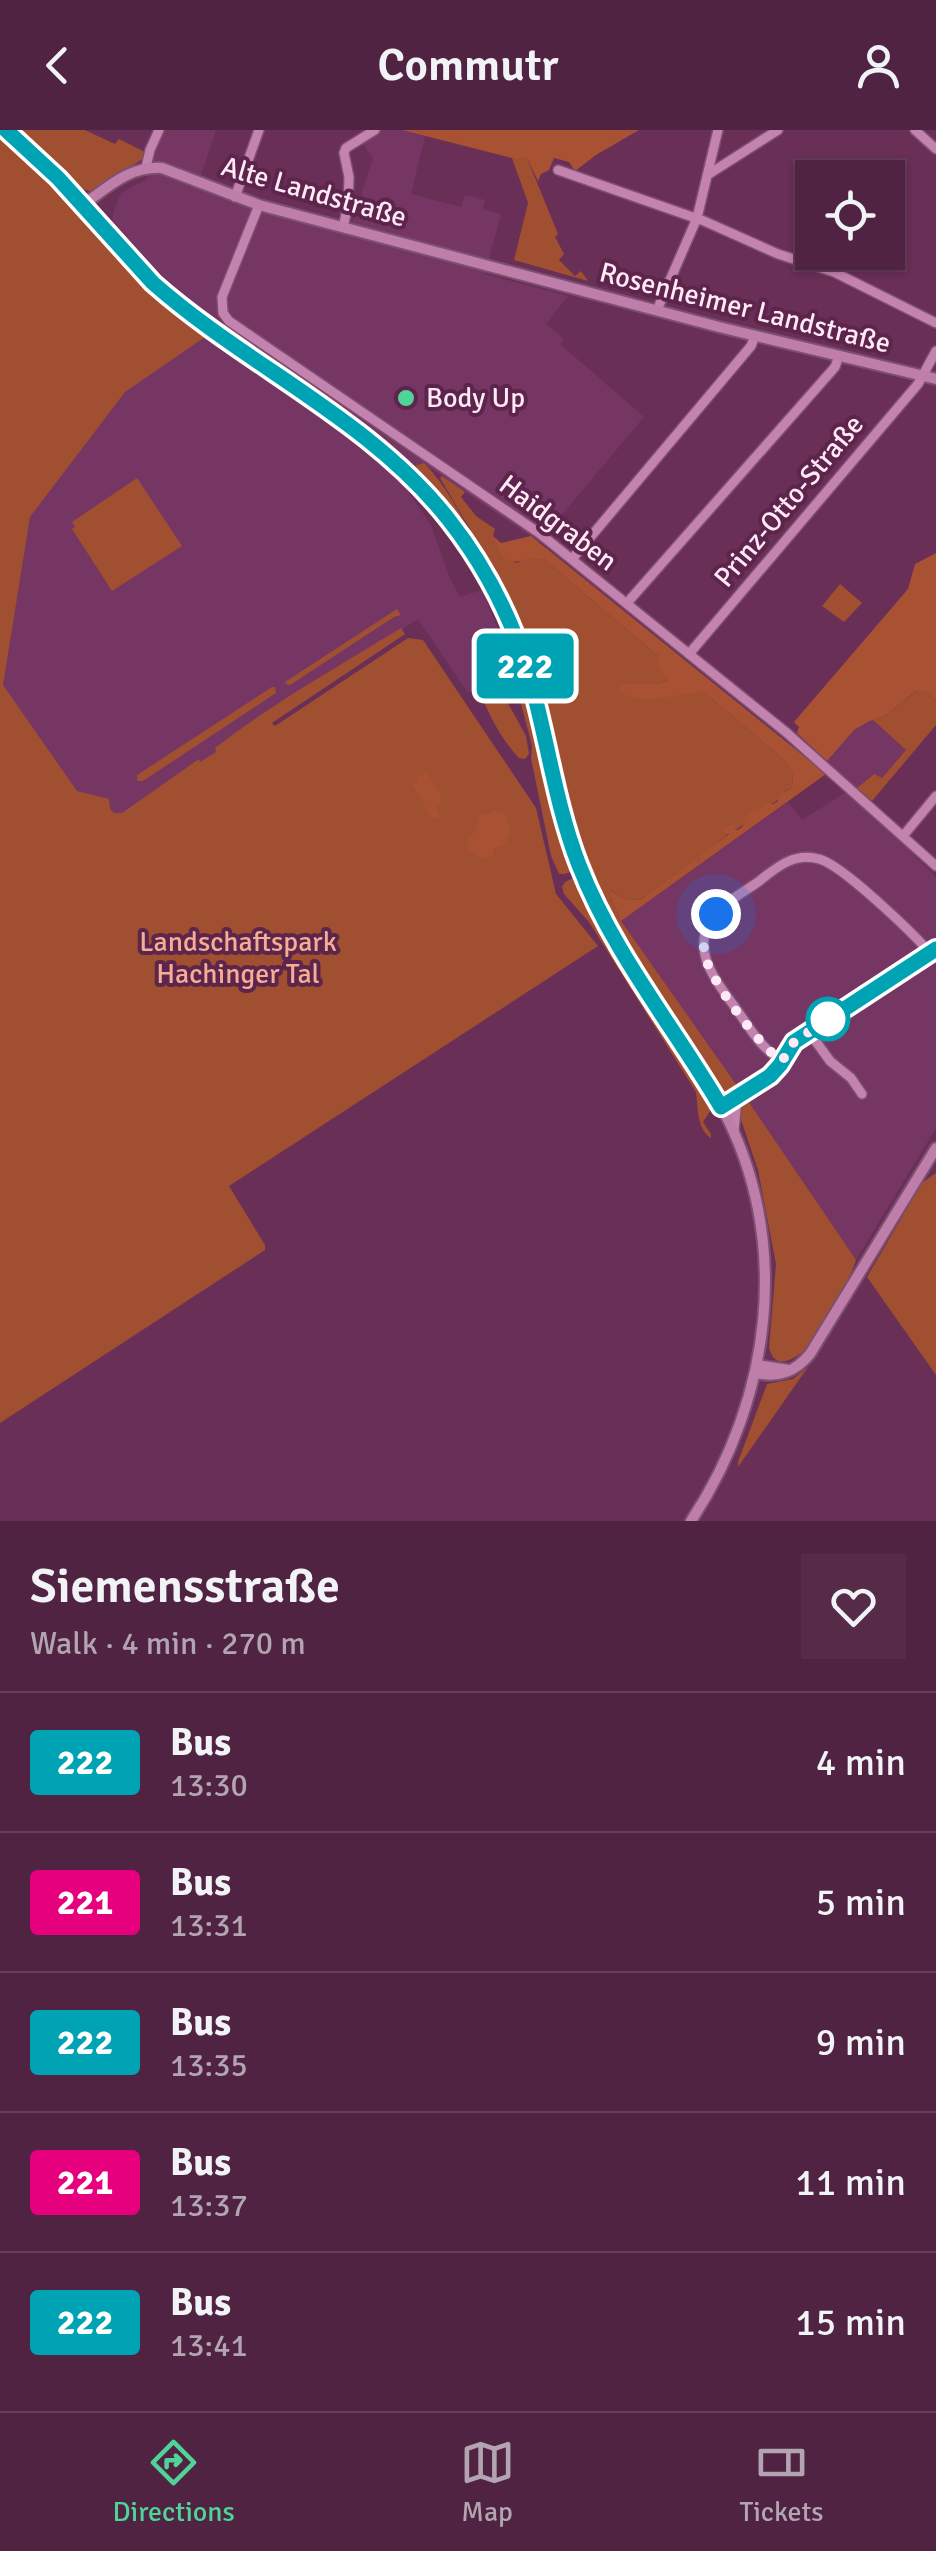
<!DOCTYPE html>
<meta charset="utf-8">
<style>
:root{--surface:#4f2341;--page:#552b48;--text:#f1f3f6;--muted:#b3a4b1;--line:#66405a;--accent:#50d398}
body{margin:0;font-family:Signika,sans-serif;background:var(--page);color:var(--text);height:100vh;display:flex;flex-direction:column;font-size:38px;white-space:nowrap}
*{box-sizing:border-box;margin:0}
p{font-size:32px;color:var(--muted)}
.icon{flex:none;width:55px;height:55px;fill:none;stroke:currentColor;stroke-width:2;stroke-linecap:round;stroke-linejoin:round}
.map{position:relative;height:1391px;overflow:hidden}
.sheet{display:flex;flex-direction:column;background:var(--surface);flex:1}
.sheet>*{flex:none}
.badge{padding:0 20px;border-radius:8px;font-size:35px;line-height:65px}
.tools{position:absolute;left:795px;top:30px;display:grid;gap:20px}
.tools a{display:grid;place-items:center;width:110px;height:110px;border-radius:0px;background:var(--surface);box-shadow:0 2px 8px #0004,0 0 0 2px var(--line);font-size:50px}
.you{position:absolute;width:50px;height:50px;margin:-25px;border:8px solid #fff;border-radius:50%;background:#1a73e8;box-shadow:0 0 0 15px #1a73e833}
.map>.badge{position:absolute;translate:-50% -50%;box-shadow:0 0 0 5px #fff}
.round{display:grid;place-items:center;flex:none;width:105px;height:105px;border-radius:0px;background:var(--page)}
.overview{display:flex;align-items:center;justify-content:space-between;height:170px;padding:0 30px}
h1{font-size:48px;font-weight:600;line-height:75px}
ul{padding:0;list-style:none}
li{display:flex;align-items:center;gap:30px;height:140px;padding:0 30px;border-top:2px solid var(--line)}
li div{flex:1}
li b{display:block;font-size:38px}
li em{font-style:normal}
li .badge{min-width:110px;font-weight:700;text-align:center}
header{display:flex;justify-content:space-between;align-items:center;height:130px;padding:0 30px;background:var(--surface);font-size:45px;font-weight:600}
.menu{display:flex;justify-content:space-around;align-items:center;height:140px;border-top:2px solid var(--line);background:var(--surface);font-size:28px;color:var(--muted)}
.menu a{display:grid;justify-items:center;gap:5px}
.menu .current{color:var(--accent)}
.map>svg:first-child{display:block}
.built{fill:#763663}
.green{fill:#a04f31}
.forest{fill:#a95233}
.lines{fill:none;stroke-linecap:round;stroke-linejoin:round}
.major-tunnel{stroke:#804b6f;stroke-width:10;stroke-dasharray:10 5;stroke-linecap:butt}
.minor-casing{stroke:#7d4f70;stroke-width:12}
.major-casing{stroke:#7d4f70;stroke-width:14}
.minor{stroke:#c482ae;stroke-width:9}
.major{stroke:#bf7ea9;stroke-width:10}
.line-casing{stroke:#fff;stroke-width:22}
.line{stroke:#00a3b4;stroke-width:15}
.walk{stroke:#ffe9f6;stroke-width:10;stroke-dasharray:0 18}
.poi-dot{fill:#50d398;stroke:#5d244c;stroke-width:4}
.stop-dot{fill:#fff;stroke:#00a3b4;stroke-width:5}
.labels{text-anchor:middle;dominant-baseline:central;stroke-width:8;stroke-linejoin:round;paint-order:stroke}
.street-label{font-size:28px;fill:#ffe9f6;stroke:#5d244c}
.poi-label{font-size:28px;fill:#ffe9f6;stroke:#5d244c;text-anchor:start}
.park-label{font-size:28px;fill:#f5ad94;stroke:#5d244c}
</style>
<header><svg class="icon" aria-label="back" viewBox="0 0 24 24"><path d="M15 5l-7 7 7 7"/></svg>Commutr<svg class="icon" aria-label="person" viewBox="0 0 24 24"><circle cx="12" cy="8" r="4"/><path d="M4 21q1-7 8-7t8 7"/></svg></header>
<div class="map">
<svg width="936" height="1391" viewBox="0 0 936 1391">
<rect width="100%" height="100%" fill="#692f57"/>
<g class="built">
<path d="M164 0H216L201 45 261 69 352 93 373 28 361 11 379 0H402L425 6 411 64 461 77 465 65 485 70 483 79 501 84 485 144 568 166 546 194 564 209 560 214 644 287 539 412 424 334 411 338 399 348 431 395 450 449 460 467 482 460 513 535 468 563 418 489 101 698 1 556 30 387 126 257 201 178 154 138 112 90 114 80 121 63 147 49 154 22Z"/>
<path d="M873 590 906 620 881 649 873 644 857 658 827 631 854 600Z"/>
<path d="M848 661 914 721 913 725 936 747V998L856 1130 621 791 788 672 802 690Z"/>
</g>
<g class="green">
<path d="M0 0H85L115 14 119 9 143 21V29C126 40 108 49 91 61 69 60 49 30 33 14L25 23 77 77 99 103 107 117 188 193 187 195 205 207 125 262 30 387 3 555 77 661 109 669 110 679 114 683H122L199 629 200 632 216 622 215 618C273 573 339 536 401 498L405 504 272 593 275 596 408 508 423 510 536 678 556 764 598 816 229 1056 265 1115V1120L0 1293Z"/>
<path d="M512 28H527L558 104 555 107 564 124 559 130 575 146 581 141 588 151 514 130 528 73Z"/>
<path d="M199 181 356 291 411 337 424 333C449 358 466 395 483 426L481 428 471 412 406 339 196 184Z"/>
<path d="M442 346 465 362 461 367 476 386 495 399 493 406 516 433 533 427 545 430 658 526 668 551 656 554 705 563 782 628 793 644 792 658 785 661C778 672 774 672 764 678 753 684 746 695 735 700V695C725 711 707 716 699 732L691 733 640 770 624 769 611 760 610 766 621 791 740 960 724 962 616 800 588 742 579 719 561 652 536 548 523 502 488 438 486 432 487 428 440 348Z"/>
<path d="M137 348 182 416 112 461 72 399 75 397 72 392Z"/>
<path d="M840 454 862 473 844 492 822 476Z"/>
<path d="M397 479 401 485 394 487 290 555 286 554 285 552Z"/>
<path d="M493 546 526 606 529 624 525 629 519 628C500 608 487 582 478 556Z"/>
<path d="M272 557H275L276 563 143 651H137V645Z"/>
<path d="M919 559 926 561 936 571V595L872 671 857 658 874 644 882 648 906 620 873 590 885 586Z"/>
<path d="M528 560 560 697 575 741 564 744H559L551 726 531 628 532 616 518 562Z"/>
<path d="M577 746 594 788 712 978 703 992 711 1004V1008C697 999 698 979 696 962L589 792 564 764 562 757 565 752Z"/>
<path d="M746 968 856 1130C847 1157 817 1224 786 1231 775 1233 772 1227 769 1218L776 1134 758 1040 740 987 741 976Z"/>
<path d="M936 1043V1245L867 1147 922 1053Z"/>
<path d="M808 1237 738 1337V1332L767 1254 793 1249Z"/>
</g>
<g class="forest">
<path d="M402 0H639L596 25 575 41 569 32 554 28 549 40 541 44 538 51 527 28H512Z"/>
<path d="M493 406 501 413 531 406 826 644 621 791 610 766 609 759 624 769 640 770 692 732H699L702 724 729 704 725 703 723 698 735 694V700C743 700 744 694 745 687L755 679 762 678 767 672 773 674 777 672 780 664 792 658 793 644 782 628 705 563C678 561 641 580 618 560L622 554H656L668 551 659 537 658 526 545 430C525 425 524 436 504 429Z"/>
<path d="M936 423V571L926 561H916L885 586 870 591 854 600 827 631 797 603 799 597 794 592 908 459 915 434Z"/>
<path d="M423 644H428L441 664 440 671 435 677 440 688 433 689 411 653H418V647Z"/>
<path d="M496 680 504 682 511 703 505 714 493 719 494 723 487 728H482L467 719 468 707 476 700 480 684H490Z"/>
</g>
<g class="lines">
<path class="major-tunnel" d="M6 0 28 18"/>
<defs>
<g id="minor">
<path d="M915 0 936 19"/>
<path d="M146 37 150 20 159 0"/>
<path d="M558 40 704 91 778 124 834 142 936 193"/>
<path d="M709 44 778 0"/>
<path d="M235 67 259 0"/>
<path d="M259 75 222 167 223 183 229 191 539 403 787 603 936 736"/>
<path d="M343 97 348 76 349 47 344 23 346 18 375 0"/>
<path d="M657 180 697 88 718 0"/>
<path d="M572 429 751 216 755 206"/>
<path d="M627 473 835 237 839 226"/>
<path d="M689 524 918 254 936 221"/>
<path d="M903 706 936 666"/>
<path d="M809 902 830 931 851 948 862 964"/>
<path d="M782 931C762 919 750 899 737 880 717 852 687 818 715 785 726 771 744 762 758 752 777 737 794 722 819 729 841 734 913 803 930 823"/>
<path d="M721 977 771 946 780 935 794 912 936 819"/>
<path d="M734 1001 737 969"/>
</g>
<g id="major">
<path d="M28 18 58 48 153 153C243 232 358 283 437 375 480 425 510 485 529 547 549 610 555 675 579 736 613 824 676 895 721 976 793 1108 772 1269 691 1391"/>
<path d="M83 75C108 57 129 36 162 38L259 75 719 197 936 249"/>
<path d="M757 1235 789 1240"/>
<path d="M756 1243C779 1248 795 1242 810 1224L936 1018"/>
</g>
</defs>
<use href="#minor" class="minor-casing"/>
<use href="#major" class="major-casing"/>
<use href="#minor" class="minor"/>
<use href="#major" class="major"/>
</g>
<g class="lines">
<defs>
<path id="line" d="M6 0 58 48 153 153C248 237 370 289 449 390 486 437 514 493 531 552 548 613 556 676 579 735 613 823 674 897 721 977L770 946 780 935 794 912 936 819"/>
</defs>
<use href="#line" class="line-casing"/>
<use href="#line" class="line"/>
<path class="walk" d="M716 784C708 795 703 807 704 821 706 846 761 918 782 931L794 912 828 889"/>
</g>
<circle class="poi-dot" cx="406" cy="268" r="10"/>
<circle class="stop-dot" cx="828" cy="889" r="20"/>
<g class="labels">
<g class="street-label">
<text transform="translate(314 62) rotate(16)">Alte Landstraße</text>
<text transform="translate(745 178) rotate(14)">Rosenheimer Landstraße</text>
<text transform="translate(789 371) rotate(-50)">Prinz-Otto-Straße</text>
<text transform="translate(558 393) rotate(37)">Haidgraben</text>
</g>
<g class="poi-label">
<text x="426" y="268">Body Up</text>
</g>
<g class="park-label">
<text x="238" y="812">Landschaftspark<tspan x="238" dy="32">Hachinger Tal</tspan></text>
</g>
</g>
</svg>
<div class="tools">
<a><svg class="icon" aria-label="locate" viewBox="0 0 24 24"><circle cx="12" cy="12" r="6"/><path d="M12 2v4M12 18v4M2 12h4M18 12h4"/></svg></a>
</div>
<div class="you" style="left:716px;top:784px"></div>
<b class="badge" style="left:525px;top:536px;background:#00a3b4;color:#fff">222</b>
</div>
<section class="sheet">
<div class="overview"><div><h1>Siemensstraße</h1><p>Walk · 4 min · 270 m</p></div><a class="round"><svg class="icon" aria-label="heart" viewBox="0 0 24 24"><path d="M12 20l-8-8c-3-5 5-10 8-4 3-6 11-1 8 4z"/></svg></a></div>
<ul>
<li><span class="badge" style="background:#00a3b4;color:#fff">222</span><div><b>Bus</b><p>13:30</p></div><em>4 min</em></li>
<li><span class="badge" style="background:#e6007e;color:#fff">221</span><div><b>Bus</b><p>13:31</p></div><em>5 min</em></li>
<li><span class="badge" style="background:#00a3b4;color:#fff">222</span><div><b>Bus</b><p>13:35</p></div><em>9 min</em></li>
<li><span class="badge" style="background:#e6007e;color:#fff">221</span><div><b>Bus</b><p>13:37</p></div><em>11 min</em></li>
<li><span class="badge" style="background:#00a3b4;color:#fff">222</span><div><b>Bus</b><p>13:41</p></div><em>15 min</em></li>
</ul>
</section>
<nav class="menu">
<a class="current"><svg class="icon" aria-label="directions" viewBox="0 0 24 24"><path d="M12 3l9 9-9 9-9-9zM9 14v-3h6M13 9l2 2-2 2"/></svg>Directions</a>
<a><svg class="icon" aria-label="map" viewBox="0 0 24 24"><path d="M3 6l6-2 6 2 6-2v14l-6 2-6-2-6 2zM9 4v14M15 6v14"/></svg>Map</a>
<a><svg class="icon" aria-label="tickets" viewBox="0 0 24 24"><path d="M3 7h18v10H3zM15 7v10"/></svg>Tickets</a>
</nav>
